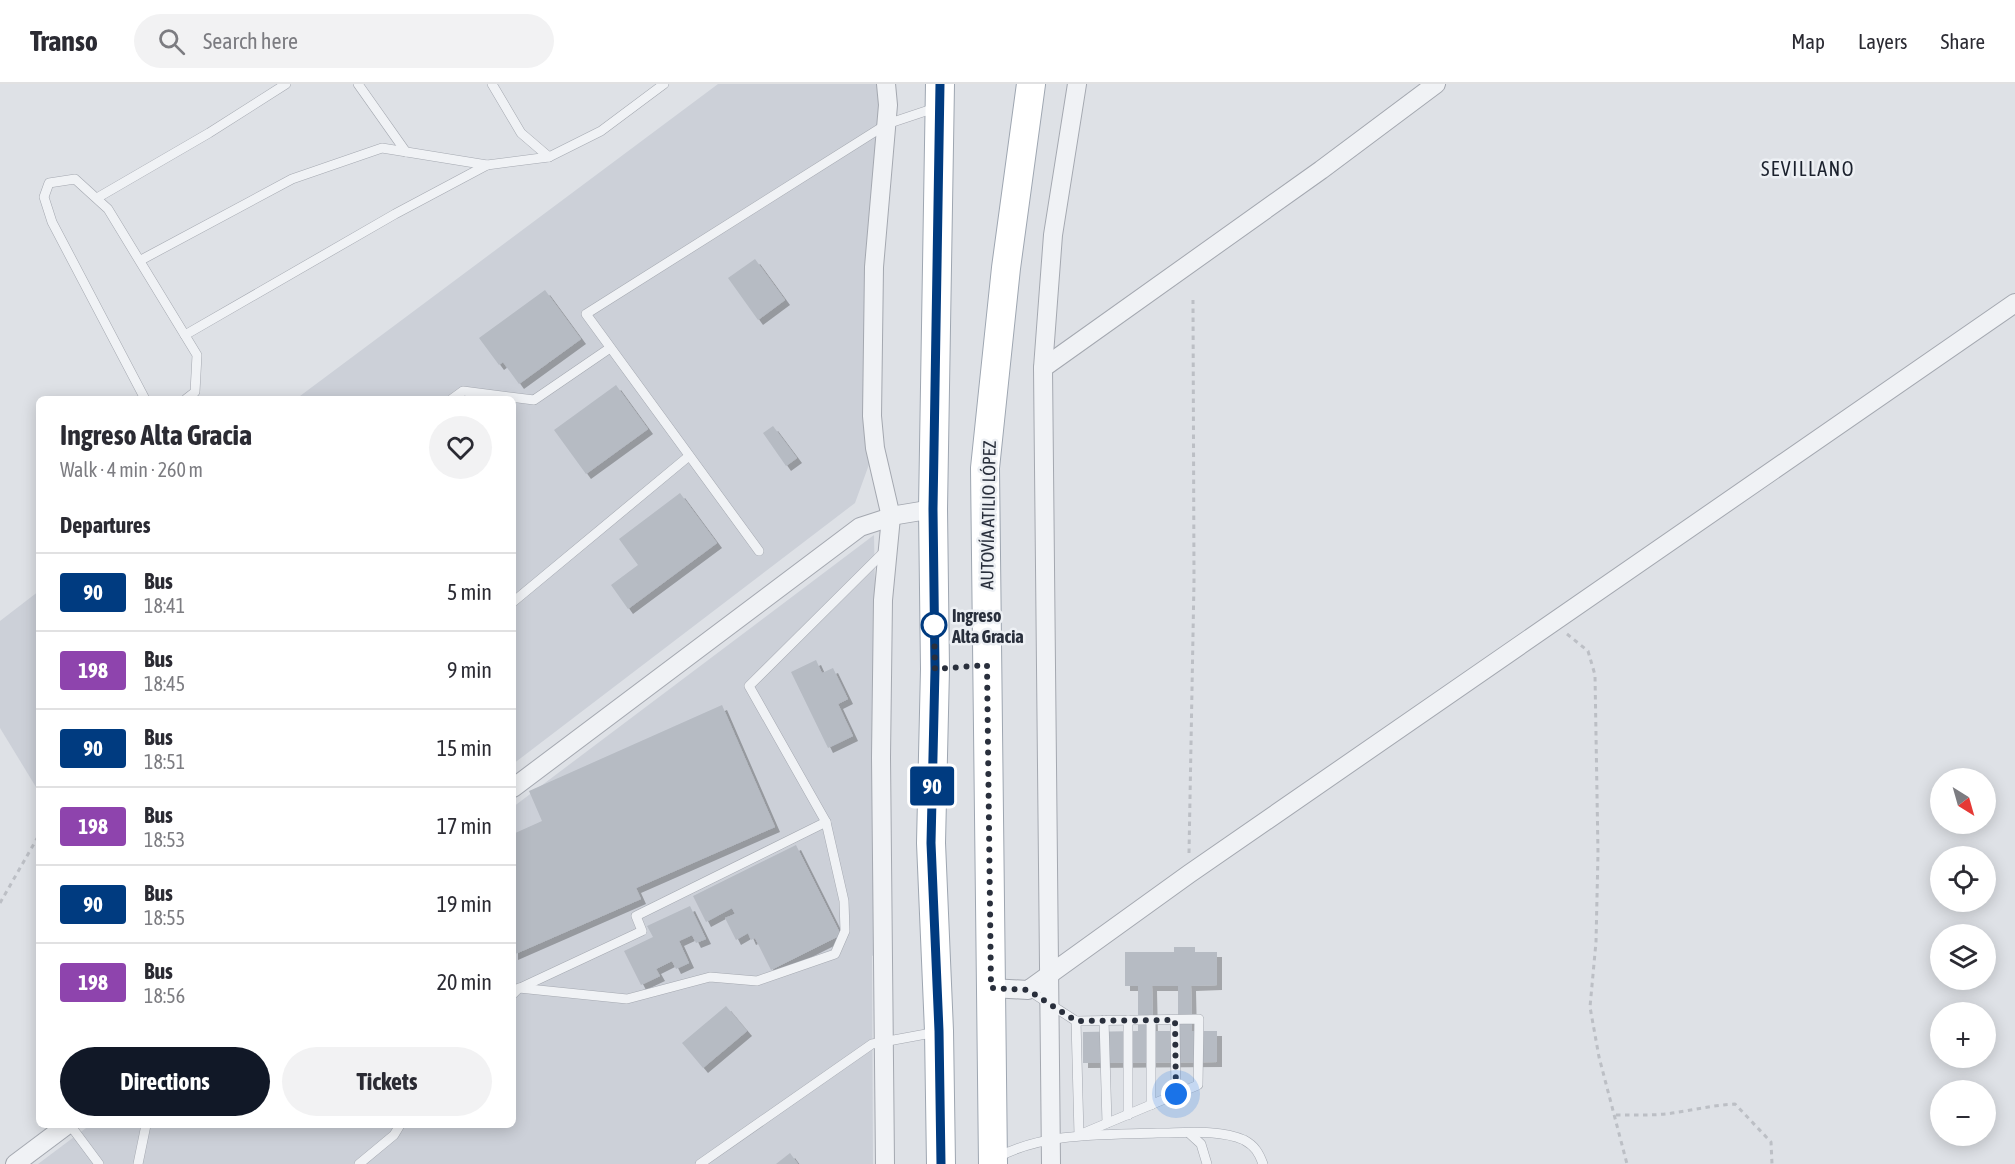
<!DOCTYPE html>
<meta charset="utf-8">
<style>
:root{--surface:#fff;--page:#f2f2f3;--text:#2b2b33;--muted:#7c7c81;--line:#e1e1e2;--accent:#111827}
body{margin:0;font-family:"Asap Condensed",sans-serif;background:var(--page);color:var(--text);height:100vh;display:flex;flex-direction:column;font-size:22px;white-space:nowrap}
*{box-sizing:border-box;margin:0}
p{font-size:20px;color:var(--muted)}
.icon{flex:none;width:33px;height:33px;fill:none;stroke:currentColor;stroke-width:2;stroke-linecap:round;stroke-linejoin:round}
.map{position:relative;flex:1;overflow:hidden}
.panel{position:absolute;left:36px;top:312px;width:480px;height:732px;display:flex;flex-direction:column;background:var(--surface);border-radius:9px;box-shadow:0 3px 15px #0003}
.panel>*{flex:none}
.badge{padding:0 12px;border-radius:4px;font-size:21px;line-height:39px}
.needle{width:39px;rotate:143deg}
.fabs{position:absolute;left:1930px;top:684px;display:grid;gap:12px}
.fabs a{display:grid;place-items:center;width:66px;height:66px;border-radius:50%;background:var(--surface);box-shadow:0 3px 15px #0003;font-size:30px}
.you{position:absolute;width:30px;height:30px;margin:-15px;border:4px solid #fff;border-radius:50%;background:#1a73e8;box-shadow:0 0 0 9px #1a73e833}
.map>.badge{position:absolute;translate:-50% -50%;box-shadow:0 0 0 3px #fff}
h2{padding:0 24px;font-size:22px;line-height:54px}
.round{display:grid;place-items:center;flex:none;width:63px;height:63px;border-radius:32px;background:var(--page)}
.headline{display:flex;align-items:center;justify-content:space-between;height:102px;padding:0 24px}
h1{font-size:28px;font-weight:700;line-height:45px}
.button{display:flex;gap:12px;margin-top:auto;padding:12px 24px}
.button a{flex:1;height:69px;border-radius:36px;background:var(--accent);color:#fff;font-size:24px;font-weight:700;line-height:69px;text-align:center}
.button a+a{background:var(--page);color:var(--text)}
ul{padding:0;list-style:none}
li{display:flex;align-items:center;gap:18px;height:78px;padding:0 24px;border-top:2px solid var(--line)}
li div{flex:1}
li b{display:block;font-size:22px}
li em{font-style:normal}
li .badge{min-width:66px;font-weight:700;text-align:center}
header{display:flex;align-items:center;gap:36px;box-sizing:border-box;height:84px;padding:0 30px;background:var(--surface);border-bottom:2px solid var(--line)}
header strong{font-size:28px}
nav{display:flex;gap:33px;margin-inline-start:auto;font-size:21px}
.search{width:420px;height:54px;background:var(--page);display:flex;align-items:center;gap:15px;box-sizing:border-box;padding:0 21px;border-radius:33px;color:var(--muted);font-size:22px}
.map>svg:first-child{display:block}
.built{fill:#ccd0d8}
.building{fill:#b6bbc3;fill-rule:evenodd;filter:url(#shadow)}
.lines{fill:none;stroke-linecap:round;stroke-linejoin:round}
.lane-casing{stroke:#a4a8b0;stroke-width:10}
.street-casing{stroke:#a4a8b0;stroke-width:20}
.primary-casing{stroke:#9ea6b1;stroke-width:30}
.path{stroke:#bcbfc5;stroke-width:3;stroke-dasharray:4.5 4.5;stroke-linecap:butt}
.lane{stroke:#f0f2f5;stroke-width:9}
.street{stroke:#f0f2f5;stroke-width:18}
.primary{stroke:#fff;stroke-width:28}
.line-casing{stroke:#fff;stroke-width:14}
.line{stroke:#003b80;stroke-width:9}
.walk{stroke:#292f3c;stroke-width:6;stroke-dasharray:0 10.8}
.stop-dot{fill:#fff;stroke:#003b80;stroke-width:3}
.labels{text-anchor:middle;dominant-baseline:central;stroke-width:5;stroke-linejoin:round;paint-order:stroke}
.street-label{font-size:18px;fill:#292f3c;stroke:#edf0f4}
.stop-label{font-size:18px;font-weight:bold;fill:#292f3c;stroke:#edf0f4;text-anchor:start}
.neighbourhood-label{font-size:20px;letter-spacing:1.5px;fill:#1b212d;stroke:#edf0f4}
</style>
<header>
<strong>Transo</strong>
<div class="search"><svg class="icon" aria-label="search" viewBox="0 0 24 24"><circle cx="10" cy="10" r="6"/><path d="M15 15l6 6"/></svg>Search here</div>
<nav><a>Map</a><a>Layers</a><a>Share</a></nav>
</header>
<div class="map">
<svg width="2015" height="1080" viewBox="0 0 2015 1080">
<defs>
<filter id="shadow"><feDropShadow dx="5" dy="5" stdDeviation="0" flood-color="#0004"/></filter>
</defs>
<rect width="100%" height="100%" fill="#dee1e6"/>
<g class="built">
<path d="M718 0H886L875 364 855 419 513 680V315H296Z"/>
<path d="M874 451 882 865 872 872 873 1080H38L90 1041H513V723Z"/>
<path d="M39 507V708L0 644V537Z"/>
</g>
<g class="building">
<path d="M755 175 785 216 758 236 728 194Z"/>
<path d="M545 206 581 255 519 300 503 278 499 281 479 254Z"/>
<path d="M616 301 648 345 586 390 554 346Z"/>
<path d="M773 342 797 374 786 382 763 349Z"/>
<path d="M680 409 717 459 628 525 611 501 638 481 619 455Z"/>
<path d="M816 576 822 589 833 584 848 615 838 620 853 652 828 664 791 588Z"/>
<path d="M722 621 775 743 636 804 641 815 513 871V750L542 737 529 707Z"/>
<path d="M796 761 841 851 771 886 755 854 751 856 748 849 736 856 725 834 735 830 732 824 706 838 693 812Z"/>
<path d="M690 822 706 855 696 859 692 851 679 857 689 879 676 885 672 877 656 885 660 892 641 901 624 867 653 853 647 842Z"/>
<path d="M1174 863H1195V868H1217V901L1191 902 1192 947H1217V978L1083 979V948L1138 947V902H1125V868H1174ZM1152 902H1178V947H1153Z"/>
<path d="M726 922 747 947 703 984 682 959Z"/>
<path d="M790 1069 798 1080H776Z"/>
</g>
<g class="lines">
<defs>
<g id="lane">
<path d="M358 0 406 68"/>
<path d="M492 0 521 49 549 73"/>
<path d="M97 114 209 49 286 0"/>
<path d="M141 176 292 95 382 64 487 81 549 73 601 47 664 0"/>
<path d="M185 251 395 130 487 81"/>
<path d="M145 315 52 138 44 113 49 99 75 95 108 125 197 271 195 308 186 315"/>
<path d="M452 315 463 307 534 316 610 264"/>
<path d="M759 467 586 230 887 40 935 24"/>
<path d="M513 518 689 372"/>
<path d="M520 904 642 847 636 832 826 738"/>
<path d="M1028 906 1076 937 1079 1051"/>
<path d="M513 910 519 904 627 915 710 893 757 897 835 870 845 847 844 817 826 738 749 602 886 466"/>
<path d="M1104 936 1107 1039"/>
<path d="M1128 936V1031"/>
<path d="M1151 936V1021"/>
<path d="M1175 936 1176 1010"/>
<path d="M1076 937 1199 935 1198 1001 1079 1051"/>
<path d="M70 1041 99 1080"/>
<path d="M1189 1049 1201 1060 1207 1080"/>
<path d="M998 1073C1046 1048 1104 1051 1157 1049 1184 1049 1218 1045 1244 1056 1255 1062 1259 1069 1263 1080"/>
<path d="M138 1080 146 1041"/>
<path d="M359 1080 394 1051 400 1041"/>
<path d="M700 1080 872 960 937 948"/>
</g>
<g id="street">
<path d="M1043 284 1321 86 1436 0"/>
<path d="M513 704 860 443 897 431 933 425"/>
<path d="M991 904 1028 906 1189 790 2015 219"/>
<path d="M15 1080 67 1041"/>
<path d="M885 1080 881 673 883 516 891 433 875 364 872 332 874 183 888 21 886 0"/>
<path d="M1051 1080 1043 284 1053 151 1077 0"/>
</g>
<g id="primary">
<path d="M940 0 933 425 935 585 931 759 939 947 941 1080"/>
<path d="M993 1080 985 384 1006 184 1031 0"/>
</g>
</defs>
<use href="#lane" class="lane-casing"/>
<use href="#street" class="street-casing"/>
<use href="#primary" class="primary-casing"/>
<g class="path">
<path d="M1567 550 1588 567 1595 591 1598 769 1596 858 1590 923 1599 973 1627 1080"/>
<path d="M1189 769 1194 497 1193 216"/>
<path d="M0 819 39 751"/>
<path d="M1616 1031C1637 1031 1658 1032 1679 1028 1698 1025 1715 1021 1735 1020L1771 1058 1772 1080"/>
</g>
<use href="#lane" class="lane"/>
<use href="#street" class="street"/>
<use href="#primary" class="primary"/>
</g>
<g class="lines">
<defs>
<path id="line" d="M940 0 933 425 935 585 931 759 939 947 941 1080"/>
</defs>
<use href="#line" class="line-casing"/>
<use href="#line" class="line"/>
<path class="walk" d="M934 541 935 585 987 581 991 904 1028 906 1076 937 1175 936 1176 1010"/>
</g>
<circle class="stop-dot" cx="934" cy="541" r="12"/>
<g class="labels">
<g class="street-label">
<text transform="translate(988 431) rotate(-89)">AUTOVÍA ATILIO LÓPEZ</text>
</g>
<g class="stop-label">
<text x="952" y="531">Ingreso<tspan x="952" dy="21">Alta Gracia</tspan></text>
</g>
<g class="neighbourhood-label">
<text x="1808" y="84">SEVILLANO</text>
</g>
</g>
</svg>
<div class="fabs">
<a><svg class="needle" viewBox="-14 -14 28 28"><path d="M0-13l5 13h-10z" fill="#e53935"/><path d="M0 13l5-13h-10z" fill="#7c7c81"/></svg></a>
<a><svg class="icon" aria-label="locate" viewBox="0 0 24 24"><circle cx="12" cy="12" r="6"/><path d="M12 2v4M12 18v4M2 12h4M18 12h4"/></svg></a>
<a><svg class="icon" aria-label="layers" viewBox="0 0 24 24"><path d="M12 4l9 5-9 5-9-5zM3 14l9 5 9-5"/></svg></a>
<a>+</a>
<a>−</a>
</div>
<div class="you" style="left:1176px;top:1010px"></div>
<b class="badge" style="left:932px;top:702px;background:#003b80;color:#fff">90</b>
<section class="panel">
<div class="headline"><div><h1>Ingreso Alta Gracia</h1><p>Walk · 4 min · 260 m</p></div><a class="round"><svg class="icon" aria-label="heart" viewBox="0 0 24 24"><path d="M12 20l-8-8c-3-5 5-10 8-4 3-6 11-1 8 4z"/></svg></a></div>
<h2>Departures</h2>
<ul>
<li><span class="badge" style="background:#003b80;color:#fff">90</span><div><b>Bus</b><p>18:41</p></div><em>5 min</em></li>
<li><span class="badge" style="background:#8e44ad;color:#fff">198</span><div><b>Bus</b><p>18:45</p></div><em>9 min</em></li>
<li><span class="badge" style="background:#003b80;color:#fff">90</span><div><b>Bus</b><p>18:51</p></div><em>15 min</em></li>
<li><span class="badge" style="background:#8e44ad;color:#fff">198</span><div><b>Bus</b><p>18:53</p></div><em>17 min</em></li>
<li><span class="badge" style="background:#003b80;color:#fff">90</span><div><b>Bus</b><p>18:55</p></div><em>19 min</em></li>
<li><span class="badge" style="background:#8e44ad;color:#fff">198</span><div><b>Bus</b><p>18:56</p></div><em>20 min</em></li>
</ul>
<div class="button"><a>Directions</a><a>Tickets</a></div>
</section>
</div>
